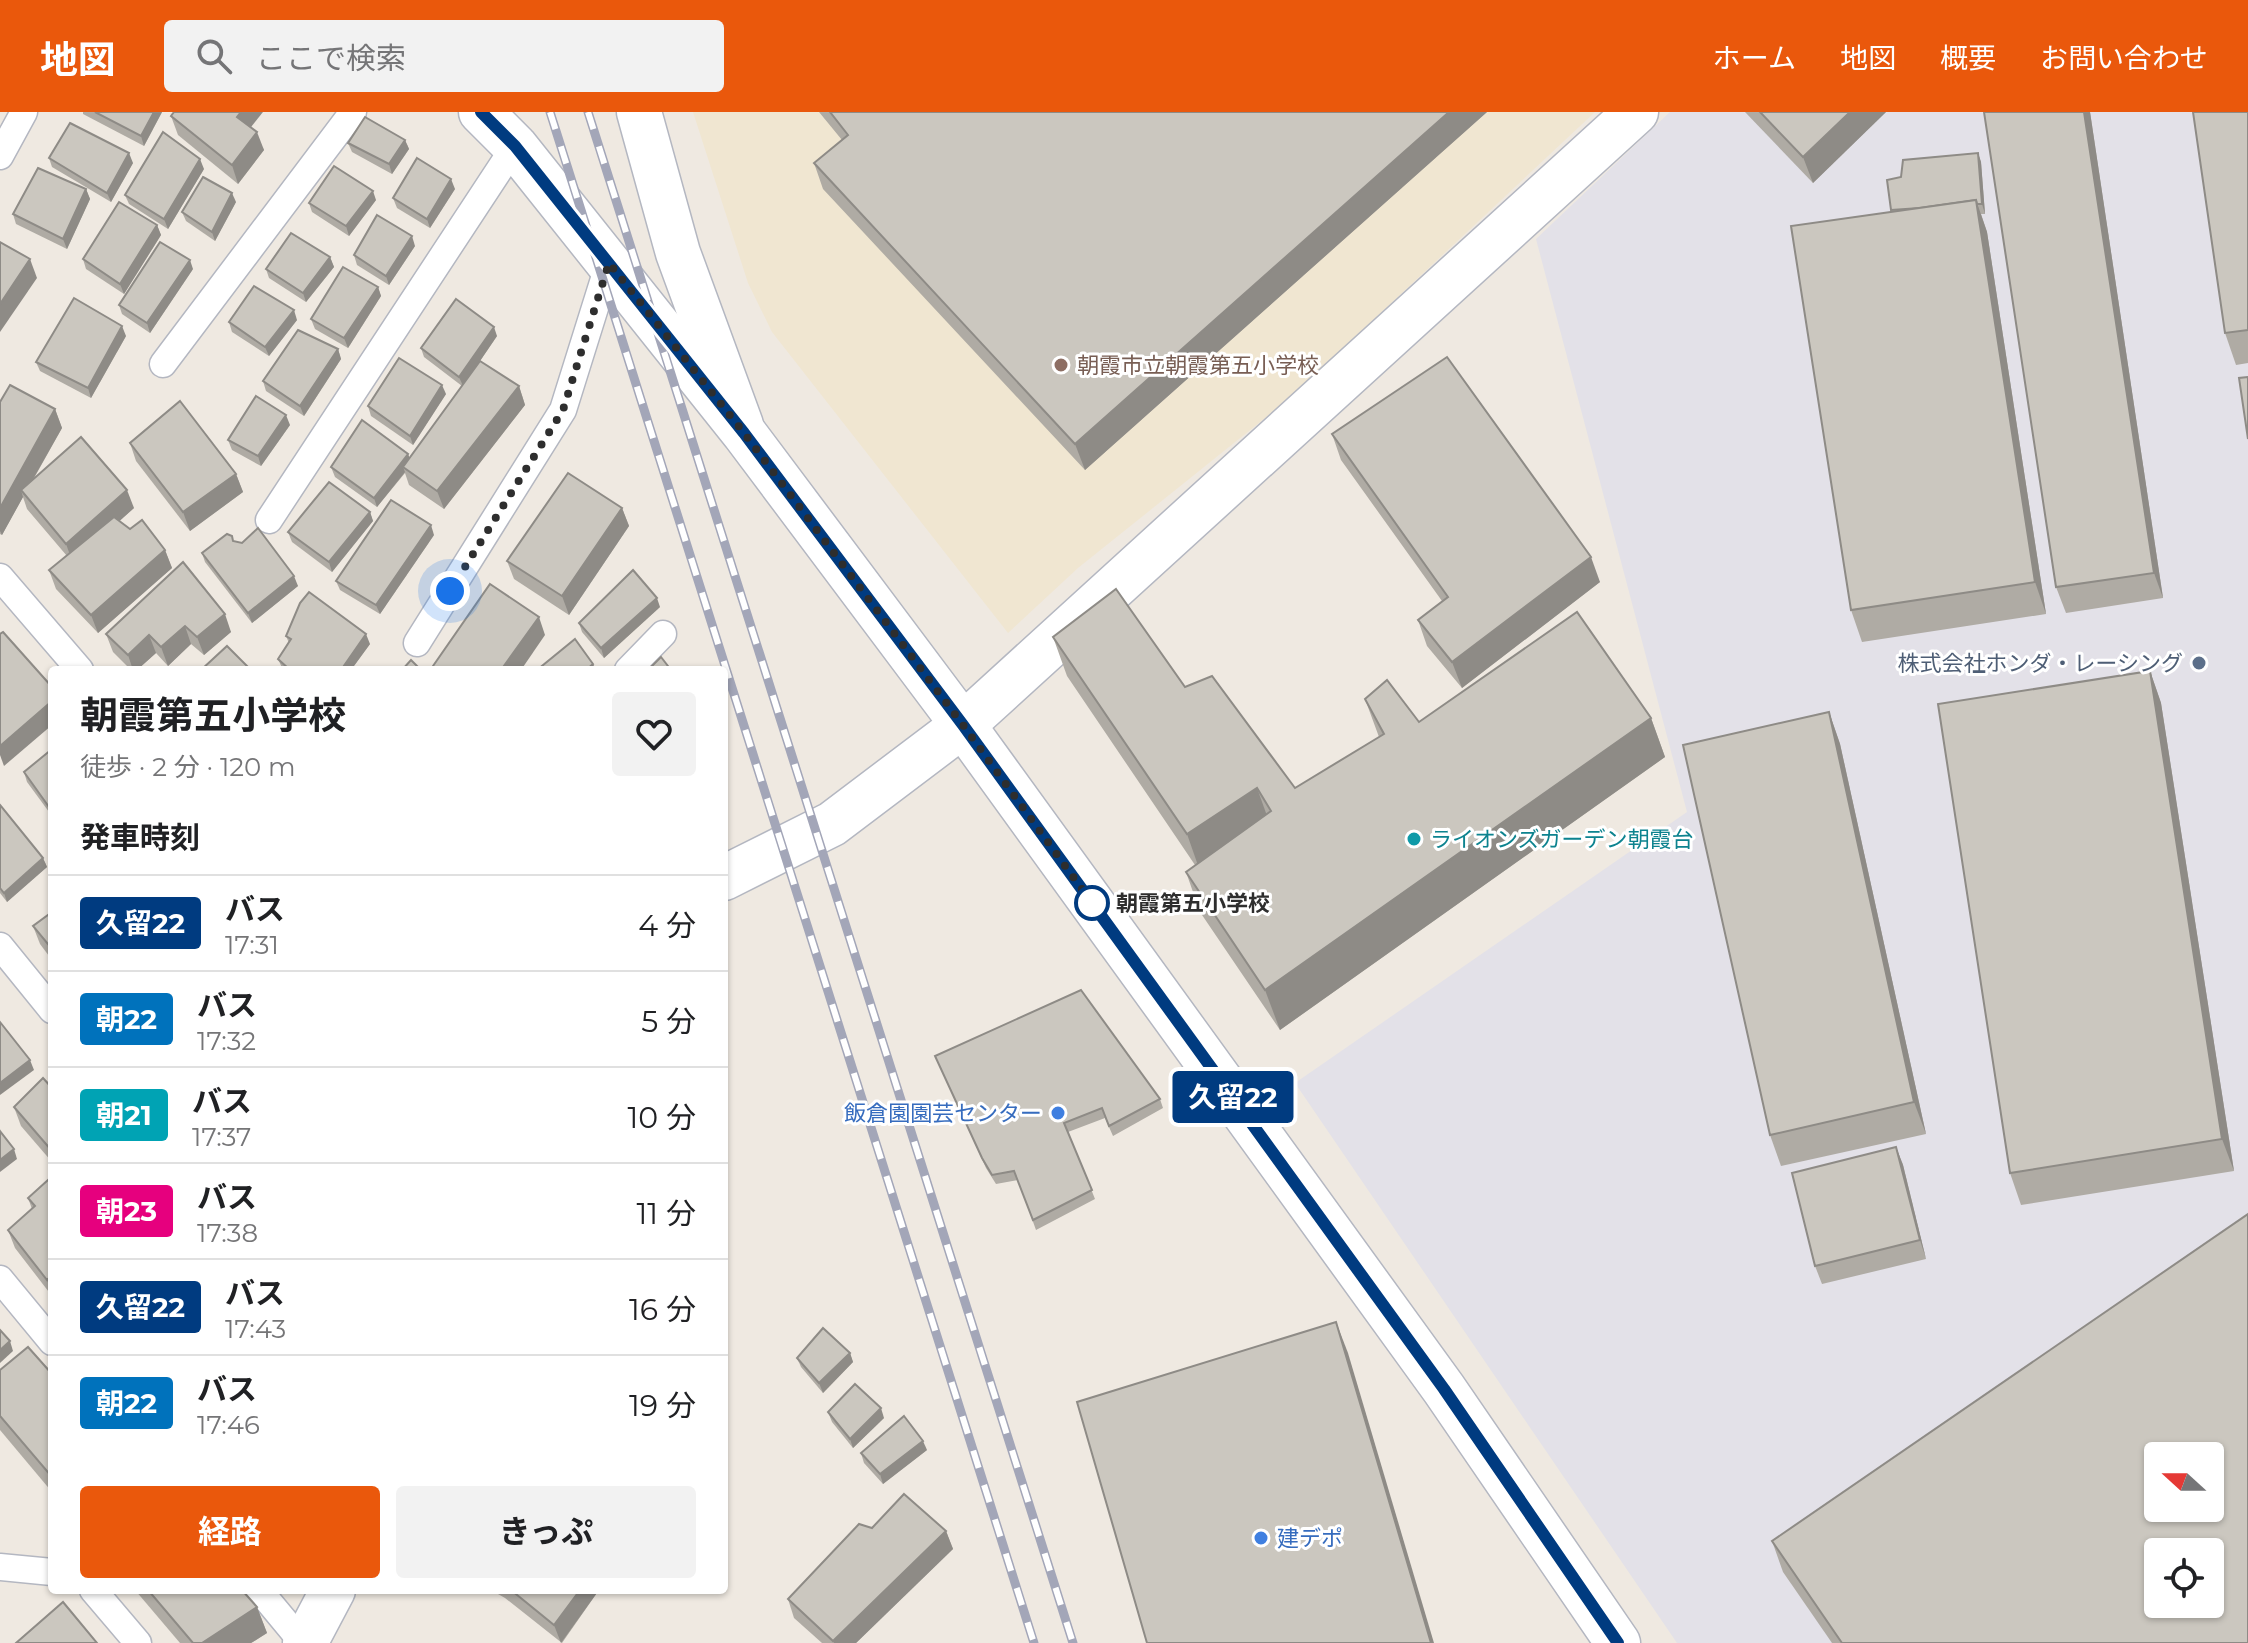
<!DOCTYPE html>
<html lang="ja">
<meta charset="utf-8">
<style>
:root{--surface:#fff;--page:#f2f2f2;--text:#202124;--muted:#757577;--line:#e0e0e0;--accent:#ea580c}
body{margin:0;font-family:Montserrat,"Noto Sans JP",sans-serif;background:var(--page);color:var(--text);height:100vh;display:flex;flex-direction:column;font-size:30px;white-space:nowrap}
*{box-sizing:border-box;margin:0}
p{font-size:26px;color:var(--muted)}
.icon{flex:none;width:44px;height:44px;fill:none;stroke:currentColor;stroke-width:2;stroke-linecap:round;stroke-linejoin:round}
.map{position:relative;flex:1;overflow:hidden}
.panel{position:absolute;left:48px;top:554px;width:680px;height:928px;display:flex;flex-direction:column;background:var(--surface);border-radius:8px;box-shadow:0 2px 6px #0004}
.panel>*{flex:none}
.badge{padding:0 16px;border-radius:6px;font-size:28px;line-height:52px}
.needle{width:52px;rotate:291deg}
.controls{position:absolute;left:2144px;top:1330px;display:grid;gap:16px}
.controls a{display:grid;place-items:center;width:80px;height:80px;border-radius:8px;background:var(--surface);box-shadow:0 2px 6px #0004;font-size:40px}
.you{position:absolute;width:40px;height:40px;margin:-20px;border:6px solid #fff;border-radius:50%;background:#1a73e8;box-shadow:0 0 0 12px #1a73e833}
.map>.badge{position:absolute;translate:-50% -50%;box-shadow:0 0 0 4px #fff}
h2{padding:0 32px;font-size:30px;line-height:72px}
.round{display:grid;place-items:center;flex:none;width:84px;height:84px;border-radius:8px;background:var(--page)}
.summary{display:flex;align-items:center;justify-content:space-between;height:136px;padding:0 32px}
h1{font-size:38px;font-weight:700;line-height:60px}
.cta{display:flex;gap:16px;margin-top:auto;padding:16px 32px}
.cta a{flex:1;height:92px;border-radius:8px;background:var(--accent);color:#fff;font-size:32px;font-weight:700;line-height:92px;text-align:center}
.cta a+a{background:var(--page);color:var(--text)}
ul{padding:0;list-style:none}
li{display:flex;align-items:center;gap:24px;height:96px;padding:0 32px;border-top:2px solid var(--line)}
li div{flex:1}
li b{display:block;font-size:30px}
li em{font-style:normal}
li .badge{min-width:88px;font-weight:700;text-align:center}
header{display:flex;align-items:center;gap:48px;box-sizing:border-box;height:112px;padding:0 40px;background:var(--accent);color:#fff}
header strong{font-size:38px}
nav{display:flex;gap:44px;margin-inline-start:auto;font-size:28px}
.search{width:560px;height:72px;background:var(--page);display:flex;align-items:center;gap:20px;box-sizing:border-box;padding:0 28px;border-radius:8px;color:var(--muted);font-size:30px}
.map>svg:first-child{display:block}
.industrial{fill:#e3e1e8;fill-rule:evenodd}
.education{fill:#f0e6d1}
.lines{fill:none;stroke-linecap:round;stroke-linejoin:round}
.service-casing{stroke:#b4b7c1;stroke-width:29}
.minor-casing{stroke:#b4b7c1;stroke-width:47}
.tertiary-casing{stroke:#b4b7c1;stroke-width:47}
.service{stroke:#fff;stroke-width:26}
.minor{stroke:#fff;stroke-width:44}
.tertiary{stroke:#fff;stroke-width:44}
.rail-casing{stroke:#a3a6b8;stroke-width:9}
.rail{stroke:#fff;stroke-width:6;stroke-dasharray:18;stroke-linecap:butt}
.wall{fill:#afaba4}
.shaded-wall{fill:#8e8b86}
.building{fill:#cbc7bf;stroke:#8e8b86;stroke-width:2;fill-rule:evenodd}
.line-casing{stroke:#fff;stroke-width:18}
.line{stroke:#003b80;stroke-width:12}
.walk{stroke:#2e2e2e;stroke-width:8;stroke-dasharray:0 14.4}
.education-dot{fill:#8d6e63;stroke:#fff;stroke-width:3}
.service-dot{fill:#5c6f8a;stroke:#fff;stroke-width:3}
.culture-dot{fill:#0f9aa8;stroke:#fff;stroke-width:3}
.stop-dot{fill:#fff;stroke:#003b80;stroke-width:4}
.shop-dot{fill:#3f7fe0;stroke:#fff;stroke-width:3}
.labels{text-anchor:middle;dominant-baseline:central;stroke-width:6;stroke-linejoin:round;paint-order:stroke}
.education-label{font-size:22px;fill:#785e54;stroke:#fff;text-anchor:start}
.service-label{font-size:22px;fill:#4e5e75;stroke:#fff;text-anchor:end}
.culture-label{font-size:22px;fill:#0d838f;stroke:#fff;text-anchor:start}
.stop-label{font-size:22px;font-weight:bold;fill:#2e2e2e;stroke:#fff;text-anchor:start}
.shop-label{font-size:22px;fill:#366cbe;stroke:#fff;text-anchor:end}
</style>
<header>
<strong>地図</strong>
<div class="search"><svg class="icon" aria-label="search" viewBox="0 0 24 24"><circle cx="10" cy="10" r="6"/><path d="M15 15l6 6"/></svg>ここで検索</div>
<nav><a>ホーム</a><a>地図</a><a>概要</a><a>お問い合わせ</a></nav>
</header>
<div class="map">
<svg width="2248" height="1531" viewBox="0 0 2248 1531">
<rect width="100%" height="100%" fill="#efe9e1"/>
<path class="industrial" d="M1670 0H2248V1531H1677L1295 971 1687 700 1536 127ZM2158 1344H2210V1396H2158ZM2158 1440H2210V1492H2158Z"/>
<path class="education" d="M693 0H1595L1289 287 1078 456 1008 521 772 220 748 171Z"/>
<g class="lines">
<defs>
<g id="service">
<path d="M0 44 24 0"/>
<path d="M163 252 353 0"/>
<path d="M269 408 515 34"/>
<path d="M0 465 80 558"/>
<path d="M417 531 563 298 609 151"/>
<path d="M628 558 663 522"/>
<path d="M0 834 52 898"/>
<path d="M0 1167 52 1230"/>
<path d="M0 1455 52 1460"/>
<path d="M93 1478 138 1531"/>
<path d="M259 1478 303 1531"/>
</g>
<g id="minor">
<path d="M639 0 678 141 741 313"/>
<path d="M724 766 832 712 963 613 1636 0"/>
<path d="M305 1531 333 1478"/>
</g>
<path id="tertiary" d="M481 0 515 34 744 321 963 613 1444 1277 1618 1531"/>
</defs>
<use href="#service" class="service-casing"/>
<use href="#minor" class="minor-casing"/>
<use href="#tertiary" class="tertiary-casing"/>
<use href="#service" class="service"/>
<use href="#minor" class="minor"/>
<use href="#tertiary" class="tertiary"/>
<defs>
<g id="rail">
<path d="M550 0 1034 1531"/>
<path d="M588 0 1073 1531"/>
</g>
</defs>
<use href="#rail" class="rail-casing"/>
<use href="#rail" class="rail"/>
</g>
<g class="wall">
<path d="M83 0H162L144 34 83 2Z"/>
<path d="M819 0H1487L1085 358 823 77 814 51 842 28Z"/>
<path d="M1745 0H1886L1813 71Z"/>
<path d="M1984 0H2090L2163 486 2066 501 2056 475Z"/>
<path d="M2248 0V251L2236 253 2225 221Z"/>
<path d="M171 4 251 15 264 38 238 72 178 23Z"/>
<path d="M405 28 409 37 392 62 352 40 348 31Z"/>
<path d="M1978 41 1981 50 1985 102H1981L1987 120 2046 502 1862 530 1851 498 1891 98 1901 65Z"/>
<path d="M49 46 133 51 111 90 52 55Z"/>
<path d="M204 57 168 117 129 92 125 83Z"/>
<path d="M86 77 90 87 67 137 16 112 13 102Z"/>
<path d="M455 77 430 116 397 96 393 86Z"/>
<path d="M376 88 349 124 312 100 309 91Z"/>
<path d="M236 90 215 129 186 109 182 100Z"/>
<path d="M157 113 161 123 124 182 86 157 83 147Z"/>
<path d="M415 134 389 173 357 153 354 143Z"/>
<path d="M330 145 334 155 306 190 269 166 266 157Z"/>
<path d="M193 157 150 221 122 202 119 193Z"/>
<path d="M378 175 381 184 348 236 315 217 311 207Z"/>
<path d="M297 208 269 244 232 220 229 210Z"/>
<path d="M126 224 91 286 40 259 36 250Z"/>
<path d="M497 224 480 249 519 274 525 293 444 397 409 373 405 361 377 395 335 365 331 355 408 342 409 346 462 274 424 245 421 236Z"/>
<path d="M338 237 341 247 304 304 266 279 263 269Z"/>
<path d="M446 282 413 333 371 304 368 294Z"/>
<path d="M0 290 55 297 62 316 33 368 134 396 119 409 130 417 165 438 172 456 98 521 56 477 49 458 67 444 27 397 23 385 2 423 0 422Z"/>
<path d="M290 313 261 354 232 338 228 328Z"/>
<path d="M1332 322 1600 470 1462 576 1427 534 1418 508 1442 489 1341 348Z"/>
<path d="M130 331 236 362 243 380 190 419 136 349Z"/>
<path d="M622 396 629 414 569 503 514 467 507 449Z"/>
<path d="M370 400 373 409 332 460 292 430 288 420Z"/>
<path d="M434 423 380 502 340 478 336 469Z"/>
<path d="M234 429 242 431 298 474 252 511 205 450 202 441Z"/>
<path d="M183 450 231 520 204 543 191 532 168 554 156 541 137 558H131L113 540 106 522Z"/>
<path d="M660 495 604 546 582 520 579 511Z"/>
<path d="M286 524 370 532 351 558H283L278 547 289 531Z"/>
<path d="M1053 525 1185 575 1295 676 1379 625 1365 587 1419 610 1651 606 1665 645 1280 918 1200 800 1186 760 1195 753 1067 564Z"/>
<path d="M2150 559 2161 591 2234 1059 2021 1093 2010 1061Z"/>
<path d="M1829 600 1840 632 1926 1022 1781 1054 1770 1023Z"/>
<path d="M52 637V704L27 670 24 660Z"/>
<path d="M0 693 43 746 47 755 7 790 0 781Z"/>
<path d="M52 800V848L40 832 33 814Z"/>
<path d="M935 944 1160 987 1163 996 1113 1024 1105 1006 1068 1020 1095 1087 1036 1118 1018 1068 996 1072 986 1056Z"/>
<path d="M52 976V1050L21 1014 14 995Z"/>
<path d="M1896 1035 1903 1053 1926 1147 1822 1172 1815 1154Z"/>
<path d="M52 1070V1184L15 1136 8 1118 32 1097 28 1086Z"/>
<path d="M850 1241 853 1250 823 1281 801 1255 797 1246Z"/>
<path d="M0 1258 52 1262V1380L0 1318Z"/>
<path d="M828 1300 884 1306 853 1336 832 1310Z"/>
<path d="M927 1338 883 1372 864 1351 861 1341Z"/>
<path d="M872 1416 946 1419 953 1437 856 1531H822L794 1506 788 1487Z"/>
<path d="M1772 1429 2248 1531H1832L1783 1460Z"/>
<path d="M135 1478H242L257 1495 267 1521 251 1531H180Z"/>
<path d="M491 1478H599L562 1531 505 1486Z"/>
</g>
<g class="shaded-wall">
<path d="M154 0H162L144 34 141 24Z"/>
<path d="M241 0H263L244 24 237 5Z"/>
<path d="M1449 0H1487L1085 358 1075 332Z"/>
<path d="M1850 0H1886L1813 71 1803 45Z"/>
<path d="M2084 0H2090L2163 486 2154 461Z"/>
<path d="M257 20 264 38 238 72 232 53Z"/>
<path d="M405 28 409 37 392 62 389 52Z"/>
<path d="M129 41 133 51 111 90 107 81Z"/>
<path d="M1978 41 1981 50 1985 102 1982 92Z"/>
<path d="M200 47 204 57 168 117 164 107Z"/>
<path d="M451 67 455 77 430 116 427 107Z"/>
<path d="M86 77 90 87 67 137 63 127Z"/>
<path d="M373 79 376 88 349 124 346 114Z"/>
<path d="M232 81 236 90 215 129 212 120Z"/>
<path d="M1976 88 1987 120 2046 502 2035 470Z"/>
<path d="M157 113 161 123 124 182 120 172Z"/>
<path d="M412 124 415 134 389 173 386 164Z"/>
<path d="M330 145 334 155 306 190 303 181Z"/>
<path d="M30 147 37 166 0 220V192Z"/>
<path d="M190 148 193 157 150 221 147 211Z"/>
<path d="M378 175 381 184 348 236 344 226Z"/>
<path d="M294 198 297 208 269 244 265 235Z"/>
<path d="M122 214 126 224 91 286 88 276Z"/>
<path d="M494 215 497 224 463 274 459 265Z"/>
<path d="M338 237 341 247 304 304 300 294Z"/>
<path d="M442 273 446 282 413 333 410 324Z"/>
<path d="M519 274 525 293 444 397 437 379Z"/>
<path d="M55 297 62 316 24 383 21 378 23 385 2 423 0 419V396Z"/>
<path d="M286 303 290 313 261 354 258 344Z"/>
<path d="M408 342 412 352 403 355 405 360 377 395 374 386Z"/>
<path d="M236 362 243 380 190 419 183 400Z"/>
<path d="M127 378 134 396 73 451 66 432Z"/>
<path d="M622 396 629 414 569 503 562 484Z"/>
<path d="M370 400 373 409 332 460 329 450Z"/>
<path d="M431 413 434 423 380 502 376 493Z"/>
<path d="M165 438 172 456 98 521 91 503Z"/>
<path d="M1591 445 1600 470 1462 576 1452 550Z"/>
<path d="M294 464 298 474 252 511 248 501Z"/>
<path d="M657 486 660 495 604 546 601 536Z"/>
<path d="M225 502 231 520 204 543 197 525Z"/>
<path d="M539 505 545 523 521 558H501Z"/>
<path d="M185 514 191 532 168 554 161 535Z"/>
<path d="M366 522 370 532 351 558H341Z"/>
<path d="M149 523 156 541 137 558H133L128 543Z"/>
<path d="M593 552 596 558H586Z"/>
<path d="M2150 559 2161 591 2234 1059 2222 1027Z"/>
<path d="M52 589V613L4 654 0 643V634Z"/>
<path d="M1829 600 1840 632 1926 1022 1914 990Z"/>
<path d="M1651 606 1665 645 1280 918 1265 878Z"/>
<path d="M1257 676 1271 715 1201 762 1187 722Z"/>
<path d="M43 746 47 755 7 790 4 781Z"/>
<path d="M30 948 34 958 0 983V971Z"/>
<path d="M1896 1035 1903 1053 1926 1147 1920 1128Z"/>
<path d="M14 1037 17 1047 0 1060V1048Z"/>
<path d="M52 1163V1181L47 1168Z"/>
<path d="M1336 1210 1348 1241 1434 1531H1431Z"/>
<path d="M10 1229 13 1239 0 1251V1238Z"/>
<path d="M850 1241 853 1250 823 1281 819 1271Z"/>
<path d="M881 1296 884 1306 853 1336 850 1327Z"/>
<path d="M923 1329 927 1338 883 1372 880 1362Z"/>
<path d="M946 1419 953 1437 856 1531H834L833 1529Z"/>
<path d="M580 1478H599L561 1531 554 1513Z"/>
<path d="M257 1495 267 1521 251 1531H202Z"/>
</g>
<g class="building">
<path d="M95 0H154L141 24Z"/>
<path d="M174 0H241L237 5 257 20 232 53 171 4Z"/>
<path d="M830 0H1449L1075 332 814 51 848 23Z"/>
<path d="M1760 0H1850L1803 45Z"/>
<path d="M1984 0H2084L2154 461 2056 475Z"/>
<path d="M2193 0H2248V218L2225 221Z"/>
<path d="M365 5 405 28 389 52 348 31Z"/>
<path d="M70 11 129 41 107 81 49 46Z"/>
<path d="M163 20 200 47 164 107 125 83Z"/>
<path d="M1978 41 1982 92H1977L1976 88 1920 96 1891 98 1887 68 1901 65 1903 48Z"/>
<path d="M417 46 451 67 427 107 393 86Z"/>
<path d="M334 54 373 79 346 114 309 91Z"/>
<path d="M38 56 86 77 63 127 13 102Z"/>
<path d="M203 65 232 81 212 120 182 100Z"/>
<path d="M1976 88 2035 470 1851 498 1791 114Z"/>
<path d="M119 90 157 113 120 172 83 147Z"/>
<path d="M377 103 412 124 386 164 354 143Z"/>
<path d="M291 121 330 145 303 181 266 157Z"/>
<path d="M0 130 30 147 0 192Z"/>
<path d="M160 130 190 148 147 211 119 193Z"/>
<path d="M343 155 378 175 344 226 311 207Z"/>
<path d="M254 174 294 198 265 235 229 210Z"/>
<path d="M74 186 122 214 88 276 36 250Z"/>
<path d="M456 187 494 215 459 265 421 236Z"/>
<path d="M298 218 338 237 300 294 263 269Z"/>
<path d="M1447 245 1591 445 1452 550 1418 508 1448 485 1332 322Z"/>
<path d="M399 246 442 273 410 324 368 294Z"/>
<path d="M480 249 519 274 437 379 403 355Z"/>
<path d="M2248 265V327L2239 266Z"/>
<path d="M10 273 55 297 0 396V290Z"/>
<path d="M256 284 286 303 258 344 228 328Z"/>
<path d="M180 289 236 362 183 400 130 331Z"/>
<path d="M362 308 408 342 374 386 331 355Z"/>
<path d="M81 325 127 378 66 432 21 378Z"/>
<path d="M568 361 622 396 562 484 507 449Z"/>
<path d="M329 370 370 400 329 450 288 420Z"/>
<path d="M391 388 431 413 376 493 336 469Z"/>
<path d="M114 405 130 417 142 408 165 438 91 503 49 458Z"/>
<path d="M258 416 294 464 248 501 202 441 227 422 232 424 233 429 242 431Z"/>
<path d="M183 450 225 502 197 525 185 514 161 535 149 523 128 543 106 522Z"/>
<path d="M633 458 657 486 601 536 579 511Z"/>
<path d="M490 472 539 505 501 558H438L433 554Z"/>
<path d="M1116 477 1185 575 1212 564 1295 676 1384 622 1365 587 1387 568 1419 610 1577 500 1651 606 1265 878 1186 760 1271 699 1257 676 1187 722 1053 525Z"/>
<path d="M309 480 366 522 341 558H290L278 547 291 527 286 524 300 491Z"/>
<path d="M3 520 52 575V589L0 634V522Z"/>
<path d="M575 527 593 552 586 558H537Z"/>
<path d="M227 534 251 558H201Z"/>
<path d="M661 545 671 558H648Z"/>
<path d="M411 548 421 558H402Z"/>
<path d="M2150 559 2222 1027 2010 1061 1938 592Z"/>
<path d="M1829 600 1914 990 1770 1023 1683 633Z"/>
<path d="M52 637V692L49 695 24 660Z"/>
<path d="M0 693 43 746 4 781 0 776Z"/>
<path d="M52 800V837L33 814Z"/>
<path d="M1081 878 1160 987 1109 1014 1102 996 1064 1011 1092 1078 1033 1108 1014 1059 992 1063 982 1046 935 944Z"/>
<path d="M0 910 30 948 0 971Z"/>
<path d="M43 966 52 976V1039L14 995Z"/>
<path d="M0 1019 14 1037 0 1048Z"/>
<path d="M1896 1035 1920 1128 1815 1154 1792 1061Z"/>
<path d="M48 1068 52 1070V1163L47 1168 8 1118 35 1094 28 1086Z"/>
<path d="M2248 1102V1531H1842L1772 1429ZM2158 1344H2210V1396H2158ZM2158 1440H2210V1492H2158Z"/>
<path d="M1336 1210 1431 1531H1147L1077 1290Z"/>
<path d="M823 1216 850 1241 819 1271 797 1246Z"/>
<path d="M0 1218 10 1229 0 1238Z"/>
<path d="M28 1235 52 1262V1365L0 1304V1258Z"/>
<path d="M855 1272 881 1296 850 1327 828 1300Z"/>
<path d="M904 1304 923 1329 880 1362 861 1341Z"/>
<path d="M904 1382 946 1419 833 1529 788 1487 859 1412 872 1416Z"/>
<path d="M148 1478H242L257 1495 202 1531H193Z"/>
<path d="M511 1478H580L554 1513Z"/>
<path d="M63 1490 97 1531H16Z"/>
</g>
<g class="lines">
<defs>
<path id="line" d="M481 0 515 34 744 321 963 613 1444 1277 1618 1531"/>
</defs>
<use href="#line" class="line-casing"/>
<use href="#line" class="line"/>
<path class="walk" d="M450 479 563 298 609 151 744 321 963 613 1092 791"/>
</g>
<circle class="education-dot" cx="1061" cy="253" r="8"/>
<circle class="service-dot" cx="2199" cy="551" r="8"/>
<circle class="culture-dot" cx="1414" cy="727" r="8"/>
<circle class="stop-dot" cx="1092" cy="791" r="16"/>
<g class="shop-dot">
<circle cx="1058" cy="1001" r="8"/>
<circle cx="1261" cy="1426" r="8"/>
</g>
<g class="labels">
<g class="education-label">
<text x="1077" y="253">朝霞市立朝霞第五小学校</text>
</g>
<g class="service-label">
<text x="2183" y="551">株式会社ホンダ・レーシング</text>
</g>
<g class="culture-label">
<text x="1430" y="727">ライオンズガーデン朝霞台</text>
</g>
<g class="stop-label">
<text x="1116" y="791">朝霞第五小学校</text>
</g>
<g class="shop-label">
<text x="1042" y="1001">飯倉園園芸センター</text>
<text x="1277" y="1426" text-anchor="start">建デポ</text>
</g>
</g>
</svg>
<div class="controls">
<a><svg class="needle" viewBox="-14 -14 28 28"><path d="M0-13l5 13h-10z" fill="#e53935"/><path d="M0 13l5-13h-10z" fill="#757577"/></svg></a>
<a><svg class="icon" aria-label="locate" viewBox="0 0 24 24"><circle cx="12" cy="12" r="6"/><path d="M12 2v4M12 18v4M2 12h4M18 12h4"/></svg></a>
</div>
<div class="you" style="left:450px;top:479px"></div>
<b class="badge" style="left:1233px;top:985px;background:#003b80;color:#fff">久留22</b>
<section class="panel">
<div class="summary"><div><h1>朝霞第五小学校</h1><p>徒歩 · 2 分 · 120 m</p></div><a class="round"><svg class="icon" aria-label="heart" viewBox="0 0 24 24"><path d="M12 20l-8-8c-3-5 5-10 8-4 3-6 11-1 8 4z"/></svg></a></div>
<h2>発車時刻</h2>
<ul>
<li><span class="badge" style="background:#003b80;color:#fff">久留22</span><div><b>バス</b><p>17:31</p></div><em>4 分</em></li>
<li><span class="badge" style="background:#0072bc;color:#fff">朝22</span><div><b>バス</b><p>17:32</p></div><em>5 分</em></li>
<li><span class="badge" style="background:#00a3b4;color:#fff">朝21</span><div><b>バス</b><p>17:37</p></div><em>10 分</em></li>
<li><span class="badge" style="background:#e6007e;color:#fff">朝23</span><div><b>バス</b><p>17:38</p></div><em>11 分</em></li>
<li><span class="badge" style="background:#003b80;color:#fff">久留22</span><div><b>バス</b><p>17:43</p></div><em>16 分</em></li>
<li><span class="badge" style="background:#0072bc;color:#fff">朝22</span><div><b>バス</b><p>17:46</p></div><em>19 分</em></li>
</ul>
<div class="cta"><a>経路</a><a>きっぷ</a></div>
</section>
</div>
